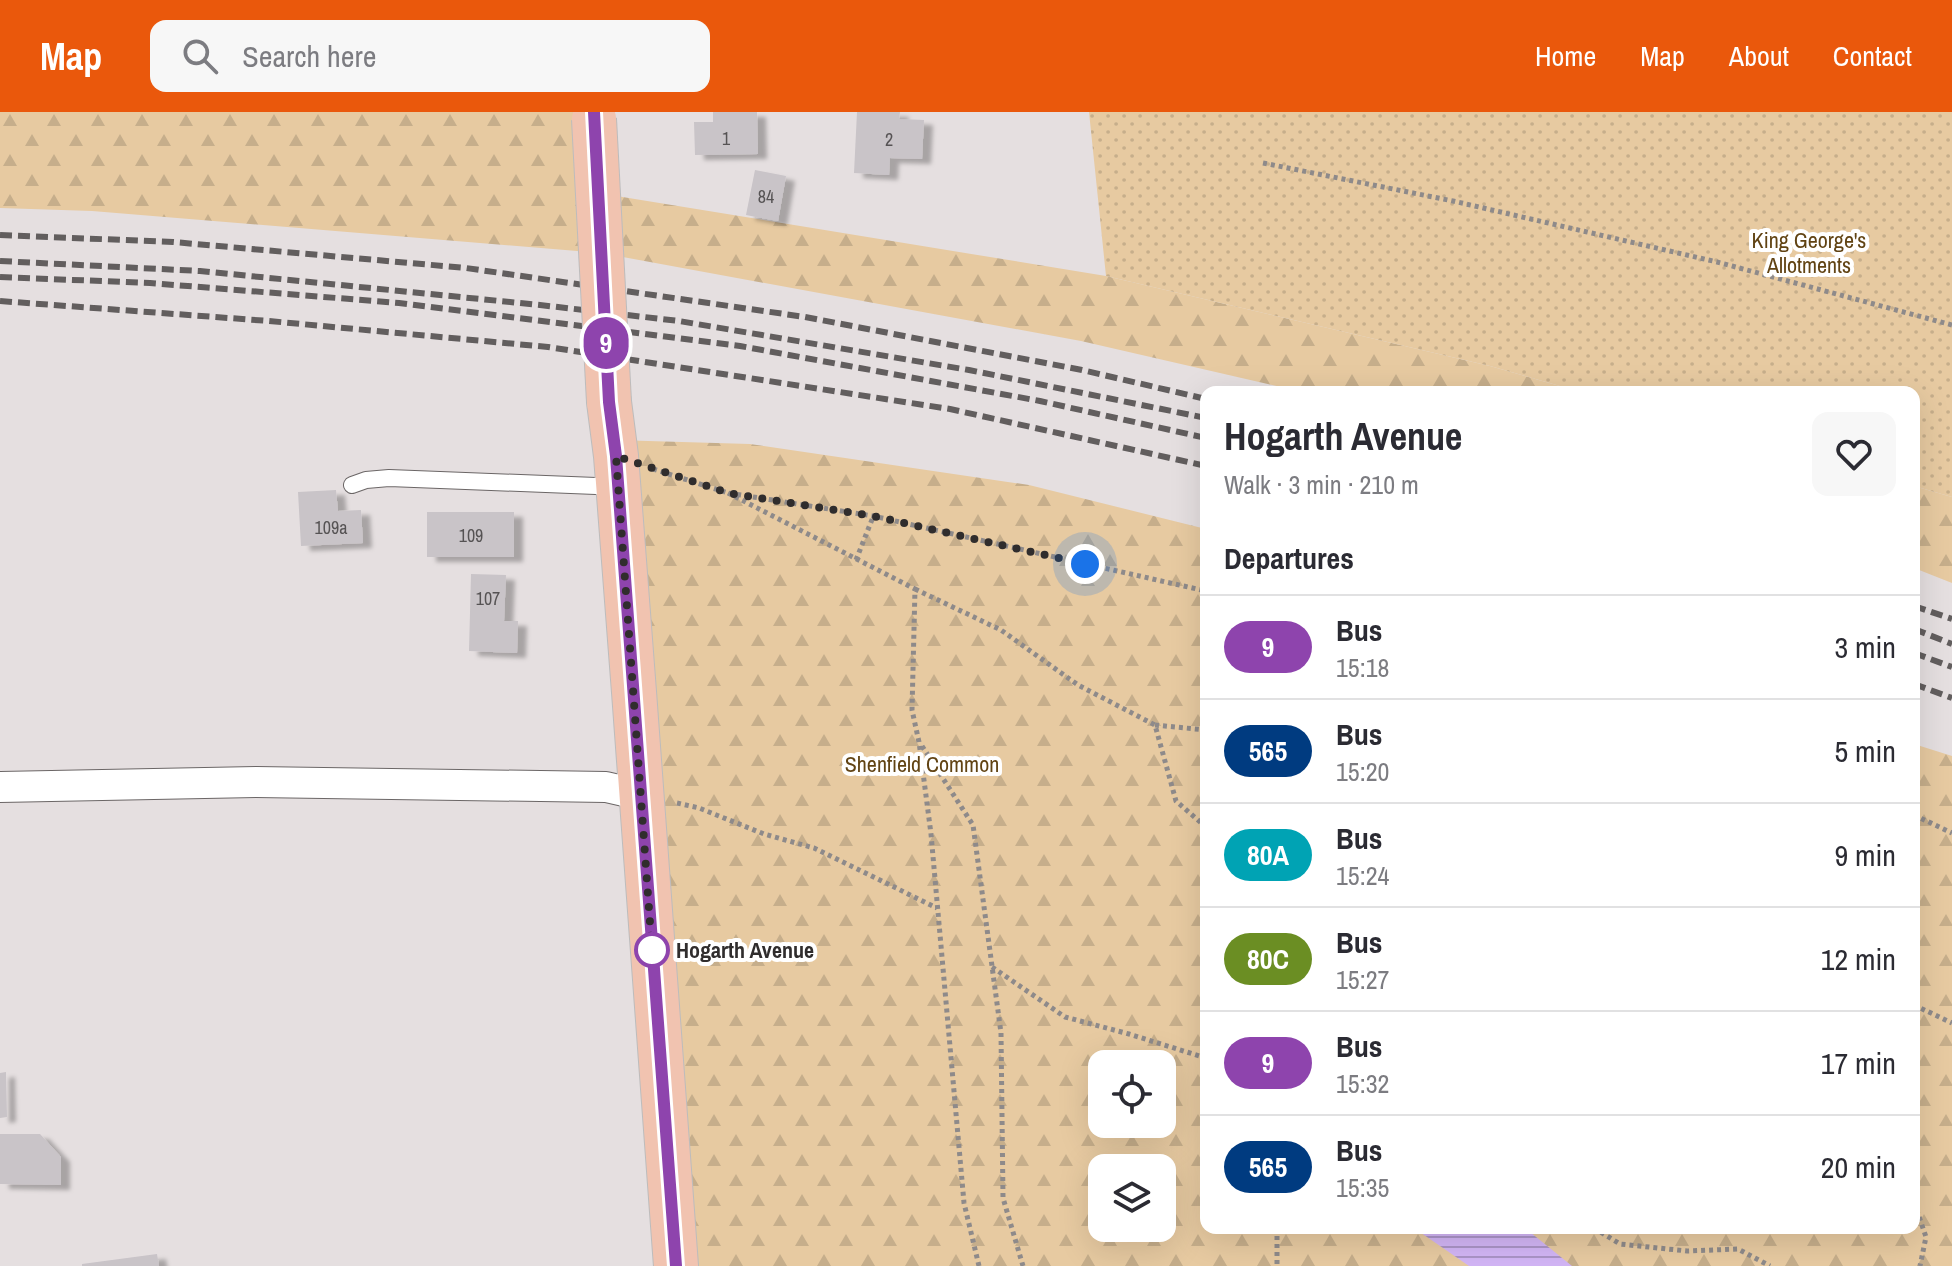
<!DOCTYPE html>
<meta charset="utf-8">
<style>
:root{--surface:#fff;--page:#f7f7f7;--text:#2b2b33;--muted:#7c7c81;--line:#e1e1e2;--accent:#ea580c}
body{margin:0;font-family:"Archivo Narrow",sans-serif;background:var(--page);color:var(--text);height:100vh;display:flex;flex-direction:column;font-size:30px;white-space:nowrap}
*{box-sizing:border-box;margin:0}
p{font-size:26px;color:var(--muted)}
.icon{flex:none;width:44px;height:44px;fill:none;stroke:currentColor;stroke-width:2;stroke-linecap:round;stroke-linejoin:round}
.map{position:relative;flex:1;overflow:hidden}
.drawer{position:absolute;left:1200px;top:274px;width:720px;height:848px;display:flex;flex-direction:column;background:var(--surface);border-radius:16px;box-shadow:0 8px 32px #0002}
.drawer>*{flex:none}
.badge{padding:0 16px;border-radius:26px;font-size:28px;line-height:52px}
.fabs{position:absolute;left:1088px;top:938px;display:grid;gap:16px}
.fabs a{display:grid;place-items:center;width:88px;height:88px;border-radius:16px;background:var(--surface);box-shadow:0 8px 32px #0002;font-size:40px}
.you{position:absolute;width:40px;height:40px;margin:-20px;border:6px solid #fff;border-radius:50%;background:#1a73e8;box-shadow:0 0 0 12px #1a73e833}
.map>.badge{position:absolute;translate:-50% -50%;box-shadow:0 0 0 4px #fff}
h2{padding:0 24px;font-size:30px;line-height:72px}
.round{display:grid;place-items:center;flex:none;width:84px;height:84px;border-radius:16px;background:var(--page)}
.head{display:flex;align-items:center;justify-content:space-between;height:136px;padding:0 24px}
h1{font-size:38px;font-weight:800;line-height:60px}
ul{padding:0;list-style:none}
li{display:flex;align-items:center;gap:24px;height:104px;padding:0 24px;border-top:2px solid var(--line)}
li div{flex:1}
li b{display:block;font-size:30px}
li em{font-style:normal}
li .badge{min-width:88px;font-weight:700;text-align:center}
header{display:flex;align-items:center;gap:48px;box-sizing:border-box;height:112px;padding:0 40px;background:var(--accent);color:#fff}
header strong{font-size:38px}
nav{display:flex;gap:44px;margin-inline-start:auto;font-size:28px}
.search{width:560px;height:72px;background:var(--page);display:flex;align-items:center;gap:20px;box-sizing:border-box;padding:0 28px;border-radius:16px;color:var(--muted);font-size:30px}
.map>svg:first-child{display:block}
.forest{fill:url(#forest-firs);fill-rule:evenodd}
.garden{fill:url(#garden-dots)}
.water{fill:url(#water-rules)}
.building{fill:#c9c4c8;filter:url(#shadow)}
.lines{fill:none;stroke-linecap:round;stroke-linejoin:round}
.lane-casing{stroke:#6b6666;stroke-width:18}
.street-casing{stroke:#6b6666;stroke-width:32}
.primary-casing{stroke:#bdbcbc;stroke-width:46}
.path{stroke:#8e8a8a;stroke-width:5;stroke-dasharray:4 4;stroke-linecap:butt}
.lane{stroke:#fff;stroke-width:16}
.street{stroke:#fff;stroke-width:30}
.primary{stroke:#f1c3b0;stroke-width:44}
.rail{stroke:#625e5e;stroke-width:6;stroke-dasharray:12 6;stroke-linecap:butt}
.primary-bridge-casing{stroke:#bdbcbc;stroke-width:46;stroke-linecap:butt}
.primary-bridge{stroke:#f1c3b0;stroke-width:44}
.line-casing{stroke:#fff;stroke-width:18}
.line{stroke:#8e44ad;stroke-width:12}
.walk{stroke:#302d2d;stroke-width:8;stroke-dasharray:0 14.4}
.stop-dot{fill:#fff;stroke:#8e44ad;stroke-width:4}
.labels{text-anchor:middle;dominant-baseline:central;stroke-width:8;stroke-linejoin:round;paint-order:stroke}
.number-label{font-size:18px;fill:#565354}
.park-label{font-size:22px;fill:#614313;stroke:#fff}
.stop-label{font-size:22px;font-weight:bold;fill:#302d2d;stroke:#fff;text-anchor:start}
</style>
<header>
<strong>Map</strong>
<div class="search"><svg class="icon" aria-label="search" viewBox="0 0 24 24"><circle cx="10" cy="10" r="6"/><path d="M15 15l6 6"/></svg>Search here</div>
<nav><a>Home</a><a>Map</a><a>About</a><a>Contact</a></nav>
</header>
<div class="map">
<svg width="1952" height="1154" viewBox="0 0 1952 1154">
<defs>
<pattern id="forest-firs" width="22" height="20" patternUnits="userSpaceOnUse" patternTransform="scale(2)"><rect width="22" height="20" fill="#e7caa1"/><path d="M5 1l3.5 6h-7zM16 11l3.5 6h-7z" fill="#c6ae8b"/></pattern>
<pattern id="garden-dots" width="8" height="8" patternUnits="userSpaceOnUse" patternTransform="scale(2)"><rect width="8" height="8" fill="#e7caa1"/><path d="M2 2h.1M6 6h.1" fill="none" stroke="#c6ae8b" stroke-width="1.8" stroke-linecap="round"/></pattern>
<pattern id="water-rules" width="6" height="5" patternUnits="userSpaceOnUse" patternTransform="scale(2)"><rect width="6" height="5" fill="#d2b5f5"/><path d="M0 2.5h6" fill="none" stroke="#ab94c7"/></pattern>
<filter id="shadow"><feDropShadow dx="9" dy="5" stdDeviation="2" flood-color="#0004"/></filter>
</defs>
<rect width="100%" height="100%" fill="#e5dfe0"/>
<g class="forest">
<path d="M0 0H594L598 81 1106 164 1490 254 1581 280H1303L1081 229 601 141 92 99 0 96Z"/>
<path d="M614 328 750 332 1029 373 1206 417V1116H1914V632L1952 644V1154H676ZM1102 952H1162V1012H1102ZM1102 1056H1162V1116H1102Z"/>
<path d="M1914 374 1952 385V471L1914 456Z"/>
</g>
<path class="garden" d="M1089 0H1952V385L1914 374V280H1581L1490 254 1106 164Z"/>
<path class="water" d="M1414 1116H1525L1572 1154H1469Z"/>
<g class="building">
<path d="M713 0H757L758 42 695 43 694 10H713Z"/>
<path d="M857 0H900L899 7 924 8 922 47 890 46 889 63 854 61Z"/>
<path d="M755 58 786 64 778 109 746 103Z"/>
<path d="M336 378 338 399 361 398 363 431 301 434 298 380Z"/>
<rect x="427" y="400" width="87" height="45"/>
<path d="M471 462 506 463 504 509H518L517 541 469 539Z"/>
<path d="M6 960 7 1005 0 1006V961Z"/>
<path d="M0 1022H40L61 1045V1073L0 1072Z"/>
<path d="M157 1142 159 1154H82V1152Z"/>
</g>
<g class="lines">
<defs>
<path id="lane" d="M352 373 366 368 389 366 596 374 617 378"/>
<path id="street" d="M0 675 256 670 606 675 641 683"/>
<path id="primary" d="M609 290 616 344 634 580 676 1154"/>
</defs>
<use href="#lane" class="lane-casing"/>
<use href="#street" class="street-casing"/>
<use href="#primary" class="primary-casing"/>
<g class="path">
<path d="M1263 51 1453 89 1717 150 1952 213"/>
<path d="M653 357 728 381 873 404 1206 479"/>
<path d="M728 381 915 477 912 598 919 630 931 722 964 1091 979 1154"/>
<path d="M856 448 873 405"/>
<path d="M915 477 1001 518 1078 573 1155 613 1176 689 1206 715"/>
<path d="M1155 613 1206 618"/>
<path d="M922 634 973 713 1001 921 1003 1086 1023 1154"/>
<path d="M677 691 699 696 764 722 814 736 937 796"/>
<path d="M1914 703 1952 721"/>
<path d="M992 855 1065 905 1129 922 1206 946"/>
<path d="M1914 893 1952 911"/>
<path d="M1914 1090 1926 1125 1920 1154"/>
<path d="M1277 1116V1154"/>
<path d="M1594 1116 1620 1132 1687 1139 1738 1137 1770 1154"/>
</g>
<use href="#lane" class="lane"/>
<use href="#street" class="street"/>
<use href="#primary" class="primary"/>
<g class="rail">
<path d="M0 123 173 130 466 156 805 205 1082 258 1206 287"/>
<path d="M0 149 200 159 540 193 679 209 969 258 1206 306"/>
<path d="M0 165 150 171 399 191 740 234 1040 289 1206 326"/>
<path d="M0 189 269 209 548 235 950 297 1206 354"/>
<path d="M1914 494 1952 507"/>
<path d="M1914 517 1952 532"/>
<path d="M1914 541 1952 555"/>
<path d="M1914 572 1952 586"/>
</g>
<defs>
<path id="primary-bridge" d="M594 7 609 290"/>
</defs>
<use href="#primary-bridge" class="primary-bridge-casing"/>
<use href="#primary-bridge" class="primary-bridge"/>
</g>
<g class="lines">
<defs>
<path id="line" d="M594 0 609 290 616 344 676 1154"/>
</defs>
<use href="#line" class="line-casing"/>
<use href="#line" class="line"/>
<path class="walk" d="M652 838 616 344 728 381 873 404 1085 452"/>
</g>
<circle class="stop-dot" cx="652" cy="838" r="16"/>
<g class="labels">
<g class="number-label">
<text x="726" y="26">1</text>
<text x="889" y="27">2</text>
<text x="766" y="84">84</text>
<text x="331" y="415">109a</text>
<text x="471" y="423">109</text>
<text x="488" y="486">107</text>
</g>
<g class="park-label">
<text x="1809" y="128">King George's<tspan x="1809" dy="25">Allotments</tspan></text>
<text x="922" y="652">Shenfield Common</text>
</g>
<g class="stop-label">
<text x="676" y="838">Hogarth Avenue</text>
</g>
</g>
</svg>
<div class="fabs">
<a><svg class="icon" aria-label="locate" viewBox="0 0 24 24"><circle cx="12" cy="12" r="6"/><path d="M12 2v4M12 18v4M2 12h4M18 12h4"/></svg></a>
<a><svg class="icon" aria-label="layers" viewBox="0 0 24 24"><path d="M12 4l9 5-9 5-9-5zM3 14l9 5 9-5"/></svg></a>
</div>
<div class="you" style="left:1085px;top:452px"></div>
<b class="badge" style="left:606px;top:231px;background:#8e44ad;color:#fff">9</b>
<section class="drawer">
<div class="head"><div><h1>Hogarth Avenue</h1><p>Walk · 3 min · 210 m</p></div><a class="round"><svg class="icon" aria-label="heart" viewBox="0 0 24 24"><path d="M12 20l-8-8c-3-5 5-10 8-4 3-6 11-1 8 4z"/></svg></a></div>
<h2>Departures</h2>
<ul>
<li><span class="badge" style="background:#8e44ad;color:#fff">9</span><div><b>Bus</b><p>15:18</p></div><em>3 min</em></li>
<li><span class="badge" style="background:#003b80;color:#fff">565</span><div><b>Bus</b><p>15:20</p></div><em>5 min</em></li>
<li><span class="badge" style="background:#00a3b4;color:#fff">80A</span><div><b>Bus</b><p>15:24</p></div><em>9 min</em></li>
<li><span class="badge" style="background:#6b8e23;color:#fff">80C</span><div><b>Bus</b><p>15:27</p></div><em>12 min</em></li>
<li><span class="badge" style="background:#8e44ad;color:#fff">9</span><div><b>Bus</b><p>15:32</p></div><em>17 min</em></li>
<li><span class="badge" style="background:#003b80;color:#fff">565</span><div><b>Bus</b><p>15:35</p></div><em>20 min</em></li>
</ul>
</section>
</div>
